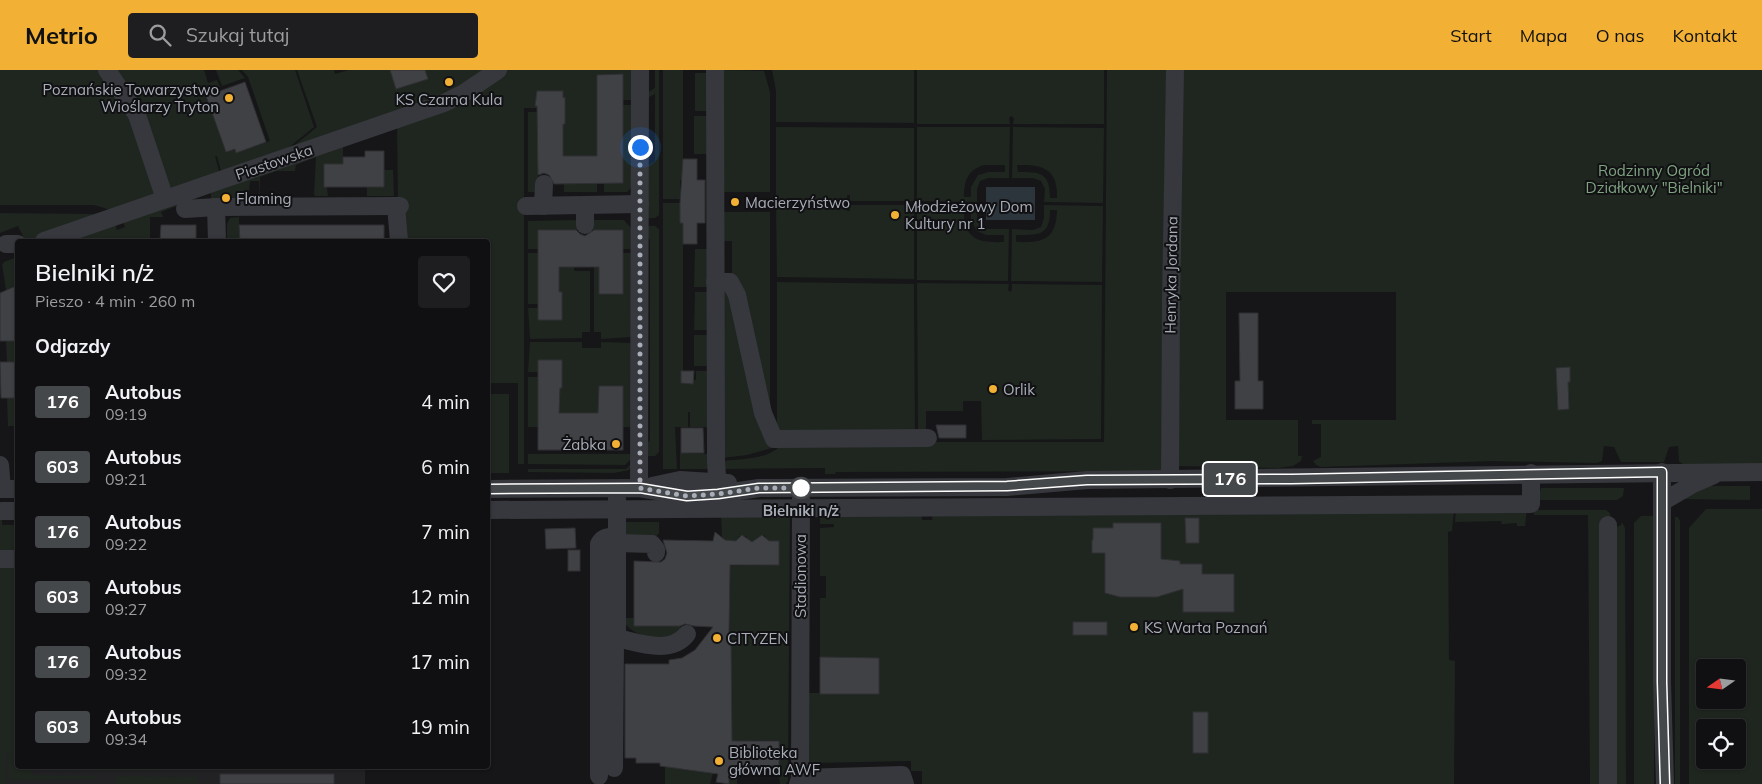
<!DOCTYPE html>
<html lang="pl">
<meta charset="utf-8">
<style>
:root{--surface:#101012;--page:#1e1e20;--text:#f1f3f6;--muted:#9c9d9f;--line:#303032;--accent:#f2b134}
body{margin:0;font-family:Mulish,sans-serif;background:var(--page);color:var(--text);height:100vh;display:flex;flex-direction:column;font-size:19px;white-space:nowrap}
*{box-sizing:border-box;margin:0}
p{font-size:16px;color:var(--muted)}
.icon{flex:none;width:28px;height:28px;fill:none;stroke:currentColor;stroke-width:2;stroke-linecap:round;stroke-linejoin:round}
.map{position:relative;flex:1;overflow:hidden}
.panel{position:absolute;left:15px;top:169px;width:475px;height:530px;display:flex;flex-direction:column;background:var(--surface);border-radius:5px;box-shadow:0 1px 4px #0004,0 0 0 1px var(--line)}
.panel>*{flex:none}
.badge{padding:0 10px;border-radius:4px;font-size:18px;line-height:32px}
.needle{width:32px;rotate:256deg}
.fabs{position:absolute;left:1696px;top:589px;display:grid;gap:10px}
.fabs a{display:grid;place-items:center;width:50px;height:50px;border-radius:5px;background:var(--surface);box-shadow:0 1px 4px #0004,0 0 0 1px var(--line);font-size:25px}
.you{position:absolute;width:25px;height:25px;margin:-12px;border:4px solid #fff;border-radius:50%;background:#1a73e8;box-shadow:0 0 0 8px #1a73e833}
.map>.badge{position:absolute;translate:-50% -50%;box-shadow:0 0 0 2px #fff}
h2{padding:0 20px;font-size:19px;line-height:45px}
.round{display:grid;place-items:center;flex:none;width:52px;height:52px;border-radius:5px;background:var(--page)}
.summary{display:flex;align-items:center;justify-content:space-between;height:85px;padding:0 20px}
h1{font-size:24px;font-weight:600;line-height:38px}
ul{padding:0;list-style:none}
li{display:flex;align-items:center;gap:15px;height:65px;padding:0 20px}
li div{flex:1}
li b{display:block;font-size:19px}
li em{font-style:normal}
li .badge{min-width:55px;font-weight:700;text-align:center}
header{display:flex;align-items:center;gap:30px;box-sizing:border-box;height:70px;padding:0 25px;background:var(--accent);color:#111}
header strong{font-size:24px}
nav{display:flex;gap:28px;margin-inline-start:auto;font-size:18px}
.search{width:350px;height:45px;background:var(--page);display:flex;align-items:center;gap:12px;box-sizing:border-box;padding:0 18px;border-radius:5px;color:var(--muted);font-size:19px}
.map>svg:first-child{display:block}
.built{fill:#222225}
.green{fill:#1e261f;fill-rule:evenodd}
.water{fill:#2c353c}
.building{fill:#404145;stroke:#303034}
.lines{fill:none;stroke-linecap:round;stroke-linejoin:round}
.minor{stroke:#37383d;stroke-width:18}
.line-casing{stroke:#fff;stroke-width:11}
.line{stroke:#45484a;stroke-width:8}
.walk{stroke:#a8adb8;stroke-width:5;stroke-dasharray:0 9}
.poi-dot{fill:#f2b134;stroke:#111113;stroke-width:2}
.stop-dot{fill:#fff;stroke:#45484a;stroke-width:2.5}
.labels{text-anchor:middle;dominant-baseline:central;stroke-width:4;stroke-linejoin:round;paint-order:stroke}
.poi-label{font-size:15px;fill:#a8adb8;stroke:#111113;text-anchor:start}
.street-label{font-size:15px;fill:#a8adb8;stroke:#111113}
.park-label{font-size:15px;fill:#7fa381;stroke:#111113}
.stop-label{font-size:15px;font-weight:bold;fill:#a8adb8;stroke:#111113}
</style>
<header>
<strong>Metrio</strong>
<div class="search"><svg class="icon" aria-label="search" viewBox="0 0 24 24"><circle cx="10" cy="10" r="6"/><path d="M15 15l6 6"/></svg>Szukaj tutaj</div>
<nav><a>Start</a><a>Mapa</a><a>O nas</a><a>Kontakt</a></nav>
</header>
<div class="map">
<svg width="1762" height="714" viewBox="0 0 1762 714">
<rect width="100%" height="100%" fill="#161618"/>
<path class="built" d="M0 455H17L18 696H365V714H0Z"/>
<g class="green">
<path d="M0 0H102L123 29 155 125 114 141 94 135H0Z"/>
<path d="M112 0H204L208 13 217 10 220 17 202 23V25H205L226 82 235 79 236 83 270 71 248 7 242 0H295L314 57 287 79 222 105 217 86H215L220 105 170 120Z"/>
<path d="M216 0H238L245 8 222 16Z"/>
<path d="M297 0H334L335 4 348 0H490L462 18 290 79 317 57Z"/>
<path d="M505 0H635V30H623V5H597V49L623 35H631V118L627 122H604V113H623V79L597 87H563V79H538V122H528V42H537L563 61V54H565L563 21H538L537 38H524V394H518V313H488V171H403L398 131 397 54Z"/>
<path d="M655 0H659V145L655 148H645V98L655 91V24L645 29V24L655 18Z"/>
<path d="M663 0H683V110H680V129H663Z"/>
<path d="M722 0 764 1 770 22V122H722Z"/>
<path d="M772 0H914V53L776 52V21Z"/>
<path d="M917 0H1104V54H1013L1014 48 1011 46 1009 48 1010 54H917Z"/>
<path d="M1107 0H1169L1163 401 836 402 835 404H825V398L724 399 722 391C741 389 772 390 783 372H1104Z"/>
<path d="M1181 0H1762V395H1684L1679 391 1678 376 1669 377 1664 392H1621L1614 377 1604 376 1602 391 1597 393 1493 391 1321 397 1316 395 1313 391 1321 387V354H1312V350H1396V222H1226V350H1298V386H1302L1301 391 1293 396 1278 398 1178 396Z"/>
<rect x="695" y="3" width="13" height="38"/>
<rect x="694" y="46" width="14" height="38"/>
<path d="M776 57 914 58V131H850V125H847V131L776 130Z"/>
<path d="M917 57H1010L1009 108H988L980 111 977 119V132L917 131ZM984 95H1005V102H989L978 105 971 117V127H964C964 112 967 100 984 95Z"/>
<path d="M1013 57 1104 58 1103 133 1044 132 1045 119 1041 111 1033 108H1012ZM1017 95C1043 94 1058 99 1057 128H1050C1050 102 1040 102 1018 102Z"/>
<path d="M343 77V94H324L328 126H315L314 124 316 87 296 95 295 101H277L260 107V132L259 111H250L248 132H211V123L161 142 163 147H150V171H60L115 154 117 160 125 157 123 151Z"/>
<path d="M384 100H393L394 126H367V117Z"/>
<path d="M597 113V122H564V114Z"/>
<path d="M663 133H680V153H683V301L681 302V313L693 314V310H696V301H708V357H690V342H688V357H675L677 399H663Z"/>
<path d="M776 134 847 135V141H850V135H914V209L777 207Z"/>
<path d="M917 135H977V148L980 156 988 159H1009L1008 211 917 210ZM964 139H971V150L977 161 986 165H1004V172C978 173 963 169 964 139Z"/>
<path d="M1044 135 1103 136 1102 212 1011 211 1012 159 1033 160 1041 157 1044 148ZM1050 140H1057C1056 170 1043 173 1016 172V165C1039 165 1050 166 1050 140Z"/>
<path d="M722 142H770V338L741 223 732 203V171H722Z"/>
<path d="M0 143 90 144H97L30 171 24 168 18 156 0 163Z"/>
<path d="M239 147 240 171H227V154L230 148Z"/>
<path d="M581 150 580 160H538V179H528V151Z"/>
<path d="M591 150H624L631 158V179H623V160H591Z"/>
<path d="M645 156H655L659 159V382L655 386H645V376L650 370V170L645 165Z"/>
<path d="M695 179H708V217H694Z"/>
<rect x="528" y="183" width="10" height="51"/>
<path d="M623 183H631V267L601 269V262H594V192H601V206H599V224H623Z"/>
<path d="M17 187V215L6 220 2 195 4 192Z"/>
<path d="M559 192 568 197H574V201H590V262H582V268L530 269 528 238H538V250H562V223L559 222Z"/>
<path d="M777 212 914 214 915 365 777 366Z"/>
<path d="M917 213 1009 214 1008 220 1010 222 1012 220V214L1102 215 1101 369 982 370 981 331H963V341H926V361L918 365Z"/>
<path d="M728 219 775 377 747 385 722 388 723 220Z"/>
<path d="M695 222H708V260H694Z"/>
<rect x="694" y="265" width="14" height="31"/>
<path d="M6 271H17V292H7Z"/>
<path d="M530 272H582V278H601V272L631 273V357H623V316H599V334L601 348H559L560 318H562V290H538V302H528Z"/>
<rect x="528" y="307" width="10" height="50"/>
<rect x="488" y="324" width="21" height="79"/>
<path d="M7 328H17V356H8Z"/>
<path d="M680 383 709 384V399H680Z"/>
<path d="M528 384H631V389L625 395 528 394Z"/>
<path d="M632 393 629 400 614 403 528 402V399H626Z"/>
<path d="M1704 416H1750V430L1681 429Z"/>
<path d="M1541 418H1624L1623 426 1617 430H1538Z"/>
<path d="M1527 438 1525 456H1517V453L1502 454 1501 451 1455 452 1456 440Z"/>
<path d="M1534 439 1538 440H1606L1610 443 1611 453H1599L1601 714H1590L1588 445H1534Z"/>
<path d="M1706 439H1762V714H1689V458ZM1705 598H1738V630H1705ZM1705 658H1738V690H1705Z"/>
<path d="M1454 440 1452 461 1448 462 1449 590 1455 591 1454 714H922V701H911V691L818 693V702L809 701 803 691 807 623H820V528H826V506H820V458L834 457V454H820V446L922 443V450H932L933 443 1107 445 1109 442 1190 441V445H1211V441Z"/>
<path d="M721 444H790L788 711 786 714H780L779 705H737V714H729V696H779V671L777 670 731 671 729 496 779 495V471H767L765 466 762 465 757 468 756 471H748L746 466H740L737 471 725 470 722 467Z"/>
<path d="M0 446H2V455H17L18 485H0Z"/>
<path d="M1641 446H1654V714H1634V453Z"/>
<path d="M1675 447H1678L1680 451V714H1675Z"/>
<path d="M623 452H659V463L653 470 623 466Z"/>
<path d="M1622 452 1625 458 1626 714H1616V457L1621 455Z"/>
<path d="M0 492H17L18 696H78V701L32 700V705L97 706V709L9 710V683H5V714H0Z"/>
<path d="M622 548H634V556H681L680 560 672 569C654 568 630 567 622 548Z"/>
<rect x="83" y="696" width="79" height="5"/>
<path d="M665 696 713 703 710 714H665Z"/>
<path d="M116 706 198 707 199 714H116Z"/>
</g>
<rect class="water" x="986" y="117" width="49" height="33"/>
<g class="building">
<path d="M390 0H425L428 9 396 19Z"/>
<path d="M623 4V113L554 114 549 105 544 103 538 105 537 36H535L537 21H563V28L565 27V54H563V86H597V5Z"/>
<path d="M245 12 266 72 236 83 235 79 226 82 206 26Z"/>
<path d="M365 81H384V117H324V94H343V87H365Z"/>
<path d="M683 89H697V110H705V153H697V174H683V153H680V133Z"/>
<path d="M161 155H196V171H160Z"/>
<path d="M239 155H384V171H240Z"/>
<path d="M538 160H576L580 164 585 166 594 160H623V224H599V197H559V222H562V250H538Z"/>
<path d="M18 215V271H0V223Z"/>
<path d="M1239 243H1258V311H1263V339H1235V311H1240Z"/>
<path d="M538 290H562V318H560L559 343H598L599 316H623V380H538Z"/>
<path d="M0 292H18V328H1Z"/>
<path d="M1570 297V312H1568L1569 339 1558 340 1556 298Z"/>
<path d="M681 301H694L693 314 681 313Z"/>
<path d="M936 355H966V368H939Z"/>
<path d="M681 358H703L704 383H681Z"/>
<path d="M1185 448H1199V473H1186Z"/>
<path d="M1113 453H1161V489L1180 491V494H1202V504H1234V542H1183V519L1157 527H1120L1105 523V483H1092V470H1093V458H1113Z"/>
<path d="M575 458 576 478 546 479 545 459Z"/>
<path d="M715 462 725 470 736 471 742 465 752 472 762 465 769 471H779V495H730L729 564 731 573 732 671H779V696H729V714L716 712 718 704 660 696V693H636V688H625V594H669V590L682 588 695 580 713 557 694 556 685 554 680 556H634V491L661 492 665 489 667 483 663 470 713 471Z"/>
<rect x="568" y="480" width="12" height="21"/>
<rect x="1073" y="552" width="34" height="13"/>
<path d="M820 587 879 588V624H820Z"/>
<rect x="1193" y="642" width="15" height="41"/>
<rect x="220" y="704" width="114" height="10"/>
</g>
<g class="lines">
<g class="minor">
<path d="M107 0 137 45 165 129"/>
<path d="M715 0 716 391 718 424"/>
<path d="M396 136 399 171"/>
<path d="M526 136 640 134"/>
<path d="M543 136 544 114"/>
<path d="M216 137 217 171"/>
<path d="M185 139 216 137 400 136"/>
<path d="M585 155V135"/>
<path d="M44 171 444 33 464 23 498 0"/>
<path d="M6 174H18"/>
<path d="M715 212H730L737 225 763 343 774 369 928 368"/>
<path d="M0 395 2 419"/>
<path d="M1662 402V612L1665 714"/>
<path d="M1170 410 1171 231 1175 0"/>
<path d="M652 416 680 410 728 413"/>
<path d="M639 418 640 0"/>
<path d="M0 419H18"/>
<path d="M488 419 639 418 687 426 718 424 759 418 1007 417 1087 410 1762 402"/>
<path d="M1662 432 1693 414 1714 405"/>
<path d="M488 440 1531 434V403"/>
<path d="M2 441H18"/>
<path d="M1608 455V714"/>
<path d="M617 473 652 474 656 479V483"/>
<path d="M0 489H18"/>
<path d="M617 568C639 573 671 585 687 564"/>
<path d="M614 698 615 572 617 568V429"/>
<path d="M599 706V474C603 466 609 467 617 467"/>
<path d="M800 708 902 705 905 714"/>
<path d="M798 714 800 708 801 428"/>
</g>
</g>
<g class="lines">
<defs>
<path id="line" d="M488 419 640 418 687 426 718 424 759 418 1007 416 1087 410 1291 409 1662 402V612L1665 714"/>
</defs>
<use href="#line" class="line-casing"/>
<use href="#line" class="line"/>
<path class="walk" d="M640 77V418L687 426 718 424 759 418H801"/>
</g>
<g class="poi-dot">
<circle cx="449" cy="12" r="5"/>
<circle cx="229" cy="28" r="5"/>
<circle cx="226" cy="128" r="5"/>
<circle cx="735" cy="132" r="5"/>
<circle cx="895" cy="145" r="5"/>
<circle cx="993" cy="319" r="5"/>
<circle cx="616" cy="374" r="5"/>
<circle cx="1134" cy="557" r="5"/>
<circle cx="717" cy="568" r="5"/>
<circle cx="719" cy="691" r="5"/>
</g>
<circle class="stop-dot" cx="801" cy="418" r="10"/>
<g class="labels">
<g class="poi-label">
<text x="219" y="19" text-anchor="end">Poznańskie Towarzystwo<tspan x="219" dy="17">Wioślarzy Tryton</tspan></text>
<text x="449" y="29" text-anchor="middle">KS Czarna Kula</text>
<text x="236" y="128">Flaming</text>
<text x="745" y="132">Macierzyństwo</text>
<text x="905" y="136">Młodzieżowy Dom<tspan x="905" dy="17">Kultury nr 1</tspan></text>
<text x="1003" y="319">Orlik</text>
<text x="606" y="374" text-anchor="end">Żabka</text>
<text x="1144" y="557">KS Warta Poznań</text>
<text x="727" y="568">CITYZEN</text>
<text x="729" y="682">Biblioteka<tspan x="729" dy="17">główna AWF</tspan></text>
</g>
<g class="street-label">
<text transform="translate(274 92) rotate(-19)">Piastowska</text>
<text transform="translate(1171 205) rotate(-89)">Henryka Jordana</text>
<text transform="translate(800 506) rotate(-90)">Stadionowa</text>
</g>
<g class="park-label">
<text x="1654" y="100">Rodzinny Ogród<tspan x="1654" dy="17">Działkowy "Bielniki"</tspan></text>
</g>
<g class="stop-label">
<text x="801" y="440">Bielniki n/ż</text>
</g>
</g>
</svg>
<div class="fabs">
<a><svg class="needle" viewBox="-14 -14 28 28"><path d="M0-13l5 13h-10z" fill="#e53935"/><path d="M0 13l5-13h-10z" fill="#9c9d9f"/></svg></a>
<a><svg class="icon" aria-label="locate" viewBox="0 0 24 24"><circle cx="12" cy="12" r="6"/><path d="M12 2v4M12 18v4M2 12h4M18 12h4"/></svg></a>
</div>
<div class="you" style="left:640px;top:77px"></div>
<b class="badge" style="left:1230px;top:409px;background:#45484a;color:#fff">176</b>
<section class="panel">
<div class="summary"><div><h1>Bielniki n/ż</h1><p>Pieszo · 4 min · 260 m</p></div><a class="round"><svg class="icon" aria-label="heart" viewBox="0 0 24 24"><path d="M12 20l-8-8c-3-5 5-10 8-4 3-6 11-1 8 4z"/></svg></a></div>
<h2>Odjazdy</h2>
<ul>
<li><span class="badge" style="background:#45484a;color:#fff">176</span><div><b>Autobus</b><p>09:19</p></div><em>4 min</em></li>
<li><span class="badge" style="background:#45484a;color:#fff">603</span><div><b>Autobus</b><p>09:21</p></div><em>6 min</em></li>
<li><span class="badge" style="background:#45484a;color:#fff">176</span><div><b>Autobus</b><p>09:22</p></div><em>7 min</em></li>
<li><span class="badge" style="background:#45484a;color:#fff">603</span><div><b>Autobus</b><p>09:27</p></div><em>12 min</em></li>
<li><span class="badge" style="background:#45484a;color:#fff">176</span><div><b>Autobus</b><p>09:32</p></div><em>17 min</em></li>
<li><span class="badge" style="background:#45484a;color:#fff">603</span><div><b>Autobus</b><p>09:34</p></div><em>19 min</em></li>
</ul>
</section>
</div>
